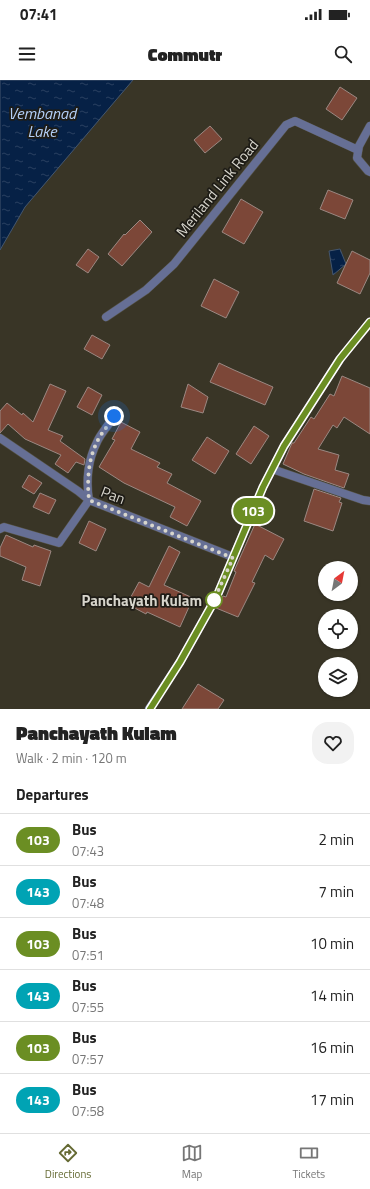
<!DOCTYPE html>
<meta charset="utf-8">
<style>
:root{--surface:#fff;--page:#f2f2f2;--text:#222;--muted:#767676;--line:#e0e0e0;--accent:#656a33}
body{margin:0;font-family:"Titillium Web",sans-serif;background:var(--page);color:var(--text);height:100vh;display:flex;flex-direction:column;font-size:15px;white-space:nowrap}
*{box-sizing:border-box;margin:0}
p{font-size:13px;color:var(--muted)}
.icon{flex:none;width:22px;height:22px;fill:none;stroke:currentColor;stroke-width:2;stroke-linecap:round;stroke-linejoin:round}
.map{position:relative;height:629px;overflow:hidden}
.details{display:flex;flex-direction:column;background:var(--surface);flex:1}
.details>*{flex:none}
.badge{padding:0 8px;border-radius:13px;font-size:14px;line-height:26px}
.needle{width:26px;rotate:32deg}
.buttons{position:absolute;left:318px;top:481px;display:grid;gap:8px}
.buttons a{display:grid;place-items:center;width:40px;height:40px;border-radius:50%;background:var(--surface);box-shadow:0 1px 3px #0004;font-size:20px}
.you{position:absolute;width:20px;height:20px;margin:-10px;border:3px solid #fff;border-radius:50%;background:#1a73e8;box-shadow:0 0 0 6px #1a73e833}
.map>.badge{position:absolute;translate:-50% -50%;box-shadow:0 0 0 2px #fff}
h2{padding:0 16px;font-size:15px;line-height:36px}
.round{display:grid;place-items:center;flex:none;width:42px;height:42px;border-radius:16px;background:var(--page)}
.summary{display:flex;align-items:center;justify-content:space-between;height:68px;padding:0 16px}
h1{font-size:19px;font-weight:800;line-height:30px}
ul{padding:0;list-style:none}
li{display:flex;align-items:center;gap:12px;height:52px;padding:0 16px;border-top:1px solid var(--line)}
li div{flex:1}
li b{display:block;font-size:15px}
li em{font-style:normal}
li .badge{min-width:44px;font-weight:700;text-align:center}
.status{display:flex;justify-content:space-between;align-items:center;height:28px;padding:0 20px;background:var(--surface);direction:ltr}
.status svg{height:11px;fill:currentColor}
header{display:flex;justify-content:space-between;align-items:center;height:52px;padding:0 16px;background:var(--surface);font-size:18px;font-weight:800}
.tabs{display:flex;justify-content:space-around;align-items:center;height:56px;border-top:1px solid var(--line);background:var(--surface);font-size:11px;color:var(--muted)}
.tabs a{display:grid;justify-items:center;gap:2px}
.tabs .on{color:var(--accent)}
.map>svg:first-child{display:block}
.water{fill:url(#water-ripples);stroke:#45576e}
.building{fill:#7c4738;stroke:#9b8882}
.lines{fill:none;stroke-linecap:round;stroke-linejoin:round}
.street-casing{stroke:#555244;stroke-width:9}
.secondary-casing{stroke:#555244;stroke-width:9}
.street{stroke:#666f95;stroke-width:8}
.secondary{stroke:#818ecc;stroke-width:8}
.line-casing{stroke:#fff;stroke-width:9}
.line{stroke:#6b8e23;stroke-width:6}
.walk{stroke:#d7d5cc;stroke-width:4;stroke-dasharray:0 7.2}
.stop-dot{fill:#fff;stroke:#6b8e23;stroke-width:2}
.labels{text-anchor:middle;dominant-baseline:central;stroke-width:3.5;stroke-linejoin:round;paint-order:stroke}
.street-label{font-size:15px;fill:#d7d5cc;stroke:#1e1c16}
.stop-label{font-size:15px;font-weight:bold;fill:#d7d5cc;stroke:#1e1c16;text-anchor:end}
.water-label{font-size:16px;font-style:italic;fill:#b4d0f8;stroke:#1e1c16}
</style>
<div class="status"><b>07:41</b><svg viewBox="0 0 49 12"><path d="M0 12V9h3v3zM5 12V6h3v6zM10 12V3h3v9zM15 12V0h3v12zM26 1h20v11H26zM47 4h2v5h-2z"/></svg></div>
<header><svg class="icon" aria-label="menu" viewBox="0 0 24 24"><path d="M4 6h16M4 12h16M4 18h16"/></svg>Commutr<svg class="icon" aria-label="search" viewBox="0 0 24 24"><circle cx="10" cy="10" r="6"/><path d="M15 15l6 6"/></svg></header>
<div class="map">
<svg width="370" height="629" viewBox="0 0 370 629">
<defs>
<pattern id="water-ripples" width="26" height="14" patternUnits="userSpaceOnUse"><rect width="26" height="14" fill="#062146"/><path d="M2 4q2-2 4 0t4 0M15 11q2-2 4 0t4 0" fill="none" stroke="#2a4060"/></pattern>
</defs>
<rect width="100%" height="100%" fill="#393526"/>
<g class="water">
<path d="M0 0H133L25 127 0 170Z"/>
<path d="M340 169 346 184 333 195 329 171Z"/>
</g>
<g class="building">
<path d="M340 7 357 18 342 40 326 29Z"/>
<path d="M210 46 222 59 205 73 194 60Z"/>
<path d="M328 110 353 120 345 139 320 129Z"/>
<path d="M241 119 263 132 244 164 222 152Z"/>
<path d="M140 140 152 152 122 186 108 174 124 154 125 155Z"/>
<path d="M88 169 99 177 88 193 76 185Z"/>
<path d="M352 171 370 180V193L360 214 337 203Z"/>
<path d="M214 199 239 212 226 238 201 226Z"/>
<path d="M92 255 110 265 102 279 84 269Z"/>
<path d="M219 283 234 290 273 307 265 325 210 302Z"/>
<path d="M342 296 370 308V354L344 337 337 348 333 345 318 369 339 375 335 390 349 394 344 408 304 394 283 384 292 363H294L311 337 314 339 330 314 334 316Z"/>
<path d="M50 304 66 311 48 350 63 356 60 361 85 379 84 385 76 382 68 393 55 384 61 375 25 359 8 344 0 353V331L7 323 22 335 23 333 33 342Z"/>
<path d="M188 304 208 317 203 333 181 327Z"/>
<path d="M88 307 102 315 92 335 77 327Z"/>
<path d="M121 342 140 352 131 369 160 383 157 387 172 394 167 403 201 421 187 446 170 437 175 427 124 403 99 387 115 360 112 359Z"/>
<path d="M254 346 269 356 251 384 236 374Z"/>
<path d="M207 357 229 371 215 394 192 380Z"/>
<path d="M29 395 42 403 34 414 22 407Z"/>
<path d="M314 409 341 418 339 422 342 423 333 451 304 441Z"/>
<path d="M40 413 56 420 49 434 33 427Z"/>
<path d="M89 441 106 449 96 471 79 463Z"/>
<path d="M255 444 284 459 273 480 265 475 252 502 255 503 238 537 216 528 223 516 226 517 236 492 234 491Z"/>
<path d="M6 455 33 467 34 465 51 471 40 506 22 500 26 487 0 476V468Z"/>
<path d="M169 466 180 472 164 505 193 518 180 547 147 532 146 534 127 524 139 502 149 507Z"/>
<path d="M198 604 224 620 218 629H182Z"/>
</g>
<g class="lines">
<defs>
<g id="street">
<path d="M370 46 359 66 357 78 368 91 370 92"/>
<path d="M106 237 146 210 174 184 286 45 295 41 358 70"/>
<path d="M0 358 78 411 89 420"/>
<path d="M272 389 363 420 370 421"/>
<path d="M89 420C86 401 88 380 97 362 101 353 109 345 114 336"/>
<path d="M0 449 4 447 59 463 89 420 233 477"/>
</g>
<path id="secondary" d="M149 629 180 582 217 516 263 407 284 366 340 279 370 242"/>
</defs>
<use href="#street" class="street-casing"/>
<use href="#secondary" class="secondary-casing"/>
<use href="#street" class="street"/>
<use href="#secondary" class="secondary"/>
</g>
<g class="lines">
<defs>
<path id="line" d="M150 629 180 582 217 516 263 407 284 366 340 279 370 242"/>
</defs>
<use href="#line" class="line-casing"/>
<use href="#line" class="line"/>
<path class="walk" d="M114 336C109 345 101 353 97 362 88 380 87 401 89 420L233 478 214 520"/>
</g>
<circle class="stop-dot" cx="214" cy="520" r="8"/>
<g class="labels">
<g class="street-label">
<text transform="translate(217 108) rotate(-51)">Meriland Link Road</text>
<text transform="translate(113 415) rotate(21)">Pan</text>
</g>
<g class="stop-label">
<text x="202" y="520">Panchayath Kulam</text>
</g>
<g class="water-label">
<text x="42" y="33">Vembanad<tspan x="42" dy="18">Lake</tspan></text>
</g>
</g>
</svg>
<div class="buttons">
<a><svg class="needle" viewBox="-14 -14 28 28"><path d="M0-13l5 13h-10z" fill="#e53935"/><path d="M0 13l5-13h-10z" fill="#767676"/></svg></a>
<a><svg class="icon" aria-label="locate" viewBox="0 0 24 24"><circle cx="12" cy="12" r="6"/><path d="M12 2v4M12 18v4M2 12h4M18 12h4"/></svg></a>
<a><svg class="icon" aria-label="layers" viewBox="0 0 24 24"><path d="M12 4l9 5-9 5-9-5zM3 14l9 5 9-5"/></svg></a>
</div>
<div class="you" style="left:114px;top:336px"></div>
<b class="badge" style="left:253px;top:431px;background:#6b8e23;color:#fff">103</b>
</div>
<section class="details">
<div class="summary"><div><h1>Panchayath Kulam</h1><p>Walk · 2 min · 120 m</p></div><a class="round"><svg class="icon" aria-label="heart" viewBox="0 0 24 24"><path d="M12 20l-8-8c-3-5 5-10 8-4 3-6 11-1 8 4z"/></svg></a></div>
<h2>Departures</h2>
<ul>
<li><span class="badge" style="background:#6b8e23;color:#fff">103</span><div><b>Bus</b><p>07:43</p></div><em>2 min</em></li>
<li><span class="badge" style="background:#00a3b4;color:#fff">143</span><div><b>Bus</b><p>07:48</p></div><em>7 min</em></li>
<li><span class="badge" style="background:#6b8e23;color:#fff">103</span><div><b>Bus</b><p>07:51</p></div><em>10 min</em></li>
<li><span class="badge" style="background:#00a3b4;color:#fff">143</span><div><b>Bus</b><p>07:55</p></div><em>14 min</em></li>
<li><span class="badge" style="background:#6b8e23;color:#fff">103</span><div><b>Bus</b><p>07:57</p></div><em>16 min</em></li>
<li><span class="badge" style="background:#00a3b4;color:#fff">143</span><div><b>Bus</b><p>07:58</p></div><em>17 min</em></li>
</ul>
</section>
<nav class="tabs">
<a class="on"><svg class="icon" aria-label="directions" viewBox="0 0 24 24"><path d="M12 3l9 9-9 9-9-9zM9 14v-3h6M13 9l2 2-2 2"/></svg>Directions</a>
<a><svg class="icon" aria-label="map" viewBox="0 0 24 24"><path d="M3 6l6-2 6 2 6-2v14l-6 2-6-2-6 2zM9 4v14M15 6v14"/></svg>Map</a>
<a><svg class="icon" aria-label="tickets" viewBox="0 0 24 24"><path d="M3 7h18v10H3zM15 7v10"/></svg>Tickets</a>
</nav>
